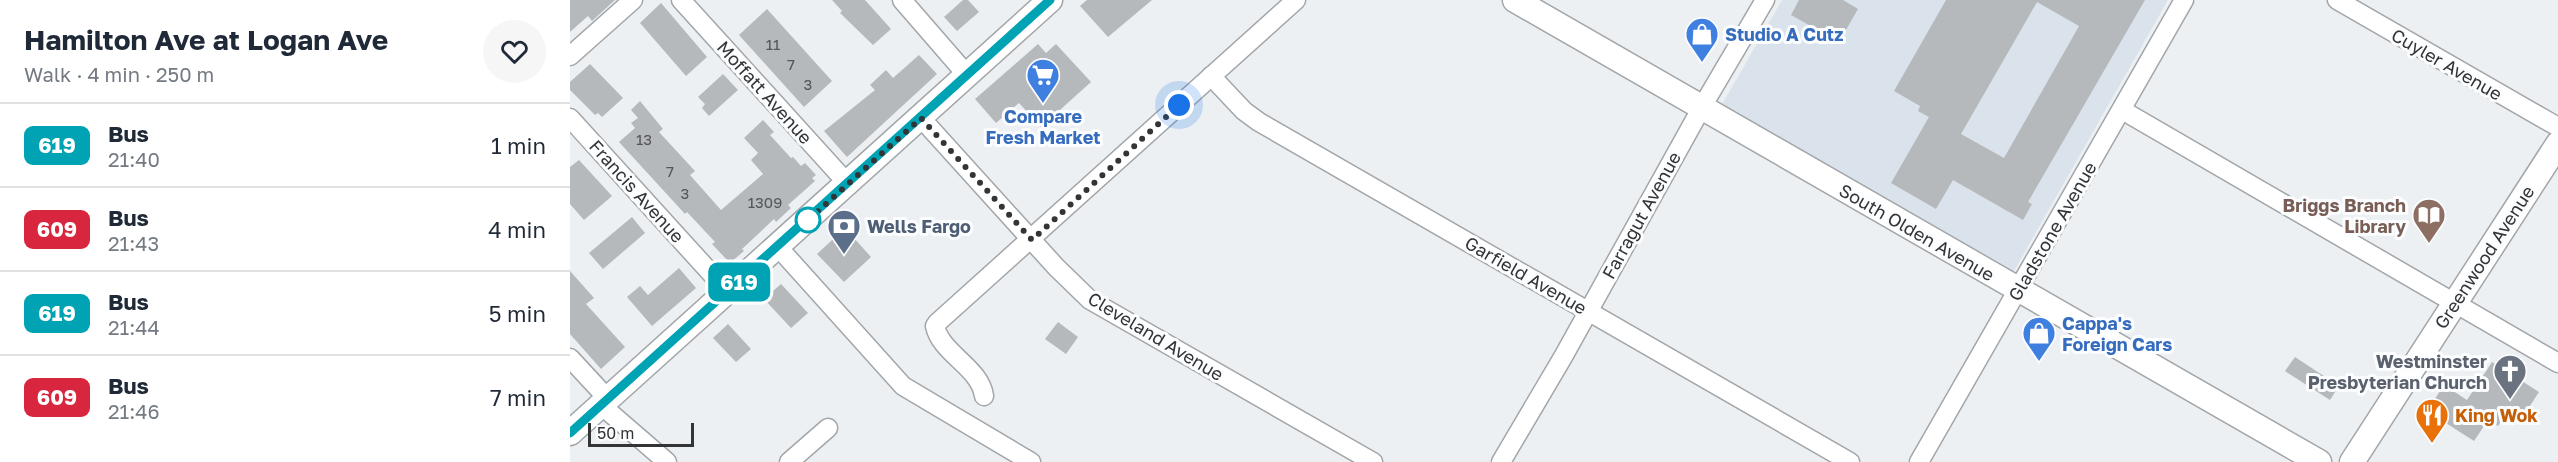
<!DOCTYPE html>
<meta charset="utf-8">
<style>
:root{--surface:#fff;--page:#f6f6f7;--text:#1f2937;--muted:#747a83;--line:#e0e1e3}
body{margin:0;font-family:"Golos Text",sans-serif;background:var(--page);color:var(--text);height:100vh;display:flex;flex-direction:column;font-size:22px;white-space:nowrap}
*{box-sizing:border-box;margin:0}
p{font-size:20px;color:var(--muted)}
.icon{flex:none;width:33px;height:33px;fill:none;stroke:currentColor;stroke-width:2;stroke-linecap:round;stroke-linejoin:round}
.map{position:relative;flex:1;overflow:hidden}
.sheet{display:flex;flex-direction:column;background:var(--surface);width:570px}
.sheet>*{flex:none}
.badge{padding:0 12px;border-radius:9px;font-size:21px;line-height:39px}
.scale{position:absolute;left:18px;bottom:15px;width:106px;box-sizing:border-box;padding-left:6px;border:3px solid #333436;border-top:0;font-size:16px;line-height:21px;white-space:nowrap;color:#333436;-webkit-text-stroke:4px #fcfdff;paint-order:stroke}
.you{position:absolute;width:30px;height:30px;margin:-15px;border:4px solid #fff;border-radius:50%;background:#1a73e8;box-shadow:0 0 0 9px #1a73e833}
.map>.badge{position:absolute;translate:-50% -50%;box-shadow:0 0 0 3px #fff}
.round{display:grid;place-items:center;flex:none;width:63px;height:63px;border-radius:32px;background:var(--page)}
.head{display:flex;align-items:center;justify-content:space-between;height:102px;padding:0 24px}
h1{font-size:28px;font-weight:700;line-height:45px}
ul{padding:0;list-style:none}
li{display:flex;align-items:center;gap:18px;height:84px;padding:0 24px;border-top:2px solid var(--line)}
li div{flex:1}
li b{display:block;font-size:22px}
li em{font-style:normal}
li .badge{min-width:66px;font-weight:700;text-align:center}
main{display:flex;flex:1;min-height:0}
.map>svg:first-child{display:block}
.built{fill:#dae3eb}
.building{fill:#b5b9bc;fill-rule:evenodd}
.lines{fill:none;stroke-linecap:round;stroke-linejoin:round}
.minor-casing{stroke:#a3a6a9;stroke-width:21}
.major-casing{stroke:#a3a6a9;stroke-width:27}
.minor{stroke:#fff;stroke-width:18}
.major{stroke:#fff;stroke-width:24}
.line-casing{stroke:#fff;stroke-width:14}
.line{stroke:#00a3b4;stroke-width:9}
.walk{stroke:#333436;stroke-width:6;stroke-dasharray:0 10.8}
.stop-dot{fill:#fff;stroke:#00a3b4;stroke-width:3}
.labels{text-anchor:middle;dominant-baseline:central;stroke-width:6;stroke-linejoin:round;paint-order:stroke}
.number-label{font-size:15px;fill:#545558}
.shop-label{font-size:18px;font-weight:bold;fill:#366cbe;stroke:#fcfdff;text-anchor:start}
.street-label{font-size:18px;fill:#333436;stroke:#fcfdff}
.education-label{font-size:18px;font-weight:bold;fill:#785e54;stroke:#fcfdff;text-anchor:end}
.service-label{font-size:18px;font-weight:bold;fill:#4e5e75;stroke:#fcfdff;text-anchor:start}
.worship-label{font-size:18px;font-weight:bold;fill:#5b616d;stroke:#fcfdff;text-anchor:end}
.food-label{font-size:18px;font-weight:bold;fill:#c56008;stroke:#fcfdff;text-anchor:start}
</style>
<main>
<section class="sheet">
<div class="head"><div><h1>Hamilton Ave at Logan Ave</h1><p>Walk · 4 min · 250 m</p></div><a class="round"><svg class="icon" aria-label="heart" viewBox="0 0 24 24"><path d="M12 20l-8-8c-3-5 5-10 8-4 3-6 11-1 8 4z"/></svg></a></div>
<ul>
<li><span class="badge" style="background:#00a3b4;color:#fff">619</span><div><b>Bus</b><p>21:40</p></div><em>1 min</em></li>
<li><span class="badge" style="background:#d7263d;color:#fff">609</span><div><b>Bus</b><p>21:43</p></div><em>4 min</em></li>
<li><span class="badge" style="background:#00a3b4;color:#fff">619</span><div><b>Bus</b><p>21:44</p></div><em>5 min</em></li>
<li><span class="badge" style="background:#d7263d;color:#fff">609</span><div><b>Bus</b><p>21:46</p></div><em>7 min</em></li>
</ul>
</section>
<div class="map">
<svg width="1988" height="462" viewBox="0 0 1988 462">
<rect width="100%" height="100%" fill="#edf0f3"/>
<path class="built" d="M1212 0H1598L1444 271 1151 106Z"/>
<g class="building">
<path d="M0 0H45L22 21 18 16 0 32Z"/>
<path d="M262 0H295L321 29 303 45 270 13 272 11Z"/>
<path d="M393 0H398L409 12 387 31 374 17Z"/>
<path d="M517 0H582L538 37 510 6Z"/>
<path d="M1229 0H1273L1288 9 1269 42 1221 15Z"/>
<path d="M1376 0H1575L1458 202 1462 204 1453 220 1383 180 1366 209 1321 183 1359 117 1348 111 1350 106 1324 91ZM1467 2 1509 26 1434 158 1391 134Z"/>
<path d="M91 3 137 57 116 76 70 23Z"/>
<path d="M197 9 262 81 234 107 169 35Z"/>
<path d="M468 44 476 53 486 44 521 82 471 127 449 103 426 123 405 99Z"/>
<path d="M349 55 367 74 277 157 254 131 305 90 300 85 316 70 323 78Z"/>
<path d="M20 64 53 98 32 117 28 113 25 115 0 90V82Z"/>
<path d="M153 74 168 90 139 116 132 108 135 104 128 97Z"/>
<path d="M70 101 93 129 89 132 125 171 120 175 151 210 193 174 181 160 188 153 174 138 193 120 204 132 200 135 221 158 223 157 231 166 235 163 246 175 242 178 245 181 218 205 221 208 206 222 204 219 172 249 174 251 160 263 142 244 145 242 117 212 115 214 49 142 65 128 61 123 68 118 61 110Z"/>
<path d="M9 160 42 196 14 220 0 204V167Z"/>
<path d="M62 217 75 233 33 269 19 253Z"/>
<path d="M275 228 301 257 274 282 247 254Z"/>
<path d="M109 268 126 288 82 326 57 297 70 286 78 295Z"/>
<path d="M0 271 24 298 16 304 55 347 31 369 0 334Z"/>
<path d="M211 284 238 313 221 328 194 299Z"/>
<path d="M488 322 508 337 496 354 475 339Z"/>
<path d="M158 324 181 349 166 362 143 338Z"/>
<path d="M1725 357 1769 386 1760 400 1715 371Z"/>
<path d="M1922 362 1969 392 1954 415 1941 406 1928 426 1918 420 1904 441 1857 411 1874 385 1897 400Z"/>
</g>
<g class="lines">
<defs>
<g id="minor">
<path d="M111 0 278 184"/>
<path d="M332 0 397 75"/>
<path d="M1767 0 1988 127"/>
<path d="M0 56 63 0"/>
<path d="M641 76 674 111 689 122 1280 462"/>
<path d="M1552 110 1988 363"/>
<path d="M0 118 158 292"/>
<path d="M351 118 486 267 520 300 803 462"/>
<path d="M208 247 333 386 461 462"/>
<path d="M0 358 38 399"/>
<path d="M414 396C410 367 371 354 365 326L367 323 726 0"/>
<path d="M31 405 97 462"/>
<path d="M219 462 258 428"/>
<path d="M931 462 993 357 1132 107 1195 0"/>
<path d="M1349 462 1614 0"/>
</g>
<g id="major">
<path d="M945 0 1749 462"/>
<path d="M0 433 480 0"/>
<path d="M1782 462 1988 144"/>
</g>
</defs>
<use href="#minor" class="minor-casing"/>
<use href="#major" class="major-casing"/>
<use href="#minor" class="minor"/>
<use href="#major" class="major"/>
</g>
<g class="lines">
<defs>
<path id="line" d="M0 433 480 0"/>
</defs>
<use href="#line" class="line-casing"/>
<use href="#line" class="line"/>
<path class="walk" d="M238 220 235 223 351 118 462 240 609 105"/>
</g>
<defs>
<symbol id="shop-pin" viewBox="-11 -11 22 30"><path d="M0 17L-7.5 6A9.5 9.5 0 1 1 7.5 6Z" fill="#3f7fe0" stroke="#fcfdff"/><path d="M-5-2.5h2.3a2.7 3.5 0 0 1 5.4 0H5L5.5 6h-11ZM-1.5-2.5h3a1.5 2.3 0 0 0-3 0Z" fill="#fff"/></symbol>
<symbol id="supermarket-pin" viewBox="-11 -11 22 30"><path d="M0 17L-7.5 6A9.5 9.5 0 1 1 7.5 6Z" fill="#3f7fe0" stroke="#fcfdff"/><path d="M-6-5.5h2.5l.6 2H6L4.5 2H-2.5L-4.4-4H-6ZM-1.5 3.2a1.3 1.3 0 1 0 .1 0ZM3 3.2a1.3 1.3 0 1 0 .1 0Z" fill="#fff"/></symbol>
<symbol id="library-pin" viewBox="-11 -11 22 30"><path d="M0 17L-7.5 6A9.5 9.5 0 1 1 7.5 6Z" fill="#8d6e63" stroke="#fcfdff"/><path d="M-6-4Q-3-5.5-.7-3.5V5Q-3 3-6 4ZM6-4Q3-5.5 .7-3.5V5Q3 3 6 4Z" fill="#fff"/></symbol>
<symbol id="bank-pin" viewBox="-11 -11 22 30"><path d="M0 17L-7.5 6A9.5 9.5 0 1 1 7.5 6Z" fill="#5c6f8a" stroke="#fcfdff"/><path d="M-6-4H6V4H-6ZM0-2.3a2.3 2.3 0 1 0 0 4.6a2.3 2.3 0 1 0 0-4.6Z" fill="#fff"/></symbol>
<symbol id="church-pin" viewBox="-11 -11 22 30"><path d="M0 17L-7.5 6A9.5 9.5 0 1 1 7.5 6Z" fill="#6b7280" stroke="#fcfdff"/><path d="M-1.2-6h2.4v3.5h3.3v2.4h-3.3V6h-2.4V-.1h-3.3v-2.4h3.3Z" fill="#fff"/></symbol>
<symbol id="restaurant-pin" viewBox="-11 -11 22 30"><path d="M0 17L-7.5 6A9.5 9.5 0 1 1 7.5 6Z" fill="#e8710a" stroke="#fcfdff"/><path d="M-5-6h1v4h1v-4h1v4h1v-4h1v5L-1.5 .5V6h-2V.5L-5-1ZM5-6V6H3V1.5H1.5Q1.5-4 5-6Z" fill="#fff"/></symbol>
</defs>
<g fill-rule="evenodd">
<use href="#shop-pin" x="1113" y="15" width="38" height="52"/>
<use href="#supermarket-pin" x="454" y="56" width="38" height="52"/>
<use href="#library-pin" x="1840" y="196" width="38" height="52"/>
<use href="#bank-pin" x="255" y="207" width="38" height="52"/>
<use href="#shop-pin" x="1450" y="314" width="38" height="52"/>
<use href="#church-pin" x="1921" y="352" width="38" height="52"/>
<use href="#restaurant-pin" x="1843" y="396" width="38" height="52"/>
</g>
<circle class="stop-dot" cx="238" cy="220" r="12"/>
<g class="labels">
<g class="number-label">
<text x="203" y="44">11</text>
<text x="221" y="64">7</text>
<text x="238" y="84">3</text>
<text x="74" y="139">13</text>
<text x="100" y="171">7</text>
<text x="115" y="193">3</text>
<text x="195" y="202">1309</text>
</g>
<g class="shop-label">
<text x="1155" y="34">Studio A Cutz</text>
<text x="473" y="116" text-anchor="middle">Compare<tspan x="473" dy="21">Fresh Market</tspan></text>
<text x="1492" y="323">Cappa's<tspan x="1492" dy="21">Foreign Cars</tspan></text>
</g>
<g class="street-label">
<text transform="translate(1877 64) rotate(30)">Cuyler Avenue</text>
<text transform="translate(195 92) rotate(48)">Moffatt Avenue</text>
<text transform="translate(67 191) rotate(48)">Francis Avenue</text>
<text transform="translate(1071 215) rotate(-61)">Farragut Avenue</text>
<text transform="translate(1482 231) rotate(-60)">Gladstone Avenue</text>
<text transform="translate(1347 232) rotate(30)">South Olden Avenue</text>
<text transform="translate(1914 257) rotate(-57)">Greenwood Avenue</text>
<text transform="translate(956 275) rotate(30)">Garfield Avenue</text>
<text transform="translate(586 336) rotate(31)">Cleveland Avenue</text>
</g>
<g class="education-label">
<text x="1836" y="205">Briggs Branch<tspan x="1836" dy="21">Library</tspan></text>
</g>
<g class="service-label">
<text x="297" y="226">Wells Fargo</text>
</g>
<g class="worship-label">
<text x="1917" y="361">Westminster<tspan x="1917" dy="21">Presbyterian Church</tspan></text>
</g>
<g class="food-label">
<text x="1885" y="415">King Wok</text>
</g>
</g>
</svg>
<div class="scale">50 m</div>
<div class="you" style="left:609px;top:105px"></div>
<b class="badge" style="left:169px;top:282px;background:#00a3b4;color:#fff">619</b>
</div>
</main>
